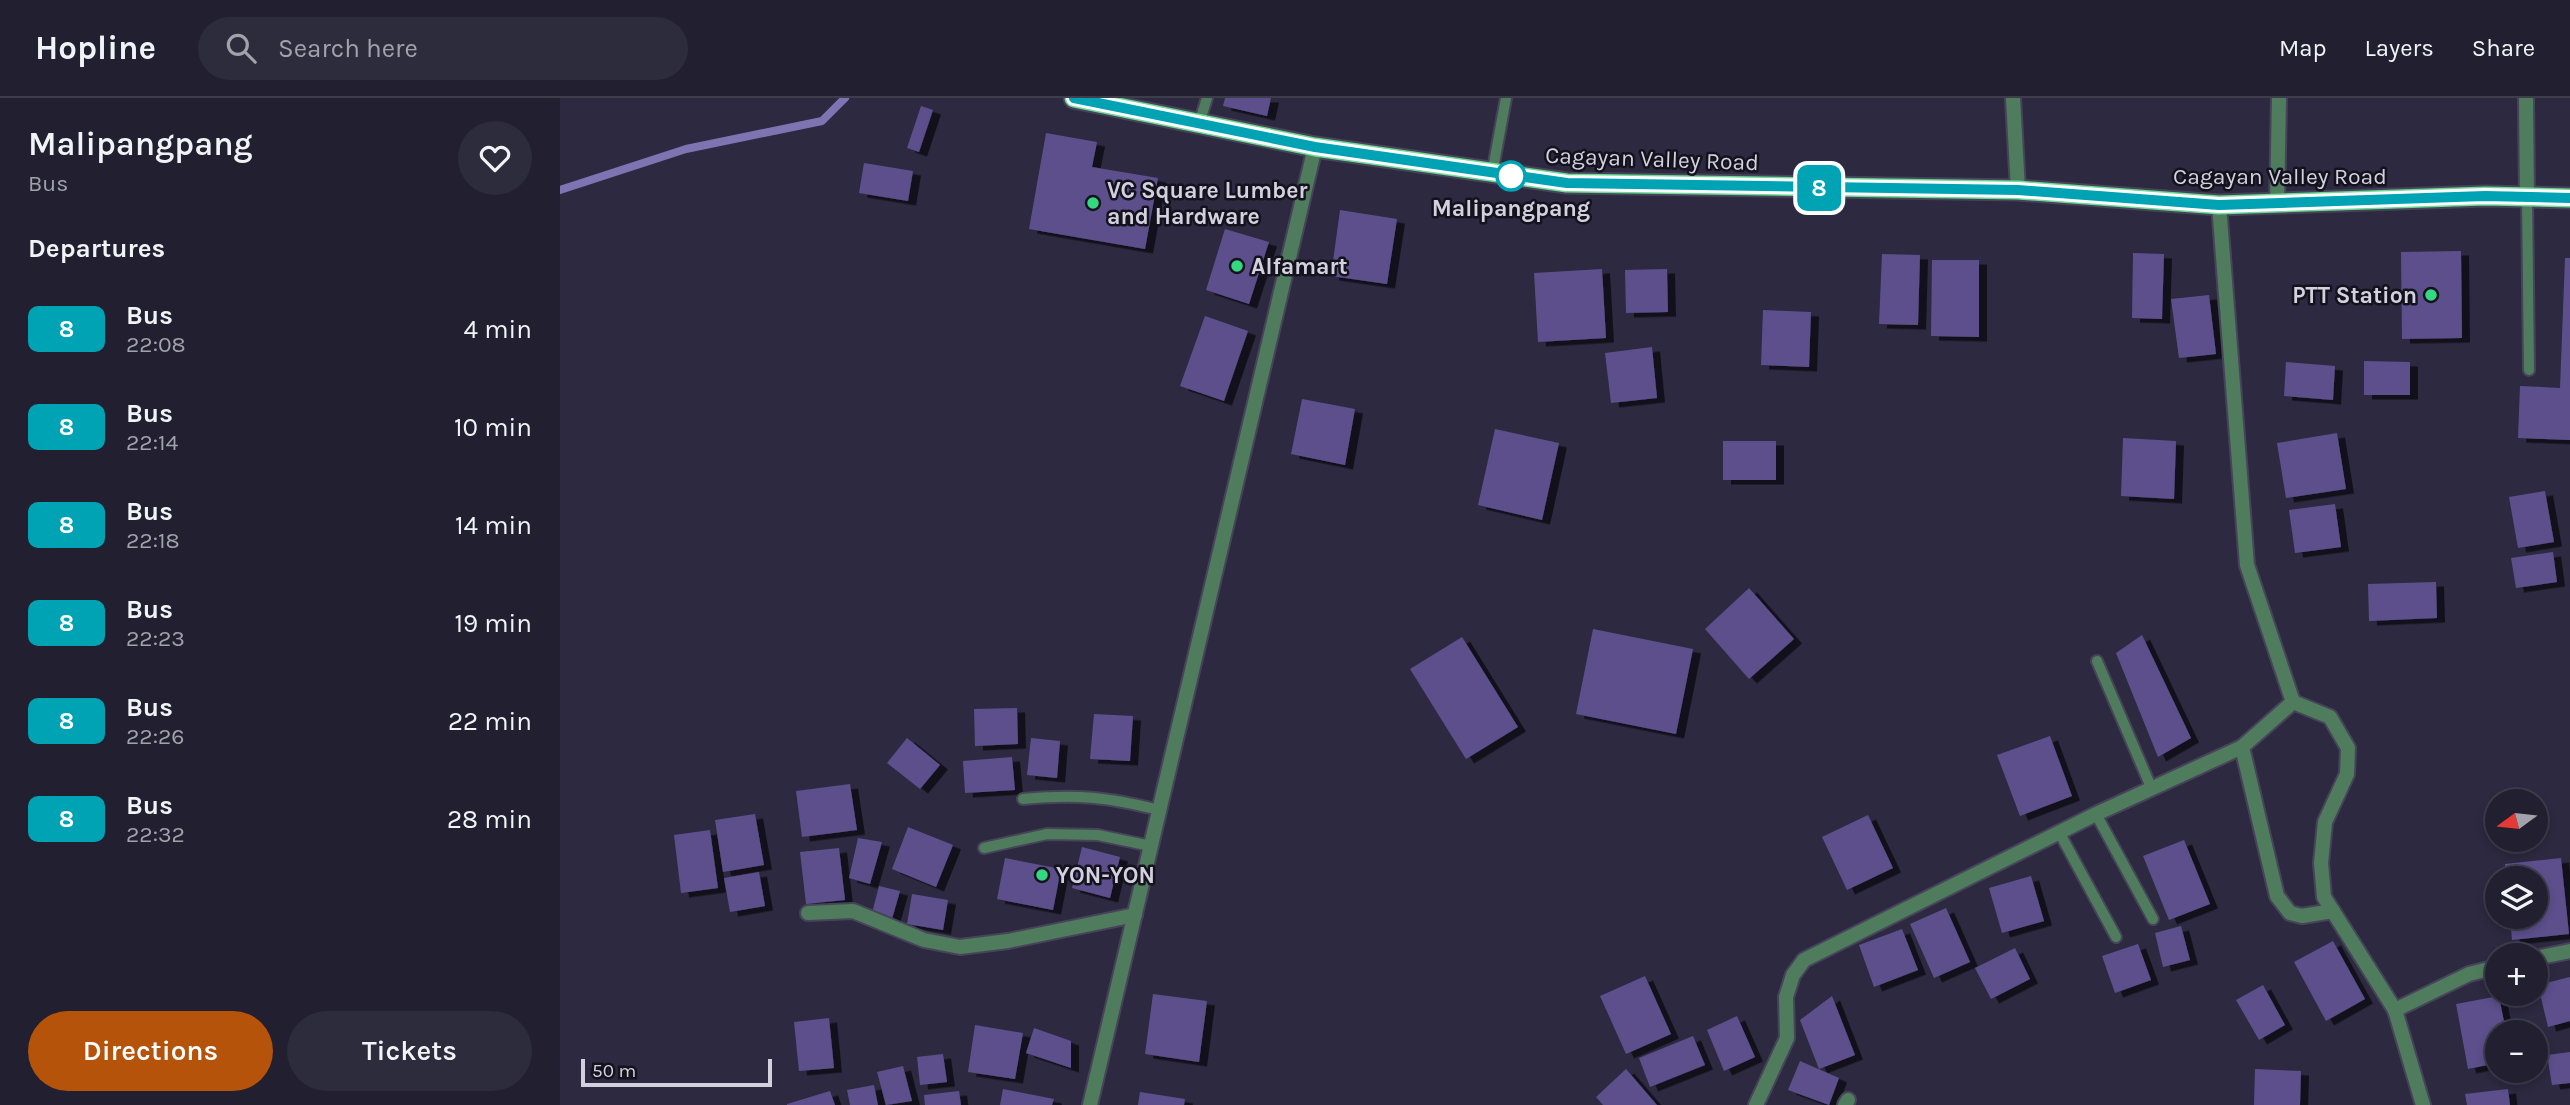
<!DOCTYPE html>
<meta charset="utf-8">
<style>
:root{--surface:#211f30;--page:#2d2c3c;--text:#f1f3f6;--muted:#a2a2ab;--line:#3e3d4c;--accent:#b45309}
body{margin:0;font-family:Karla,sans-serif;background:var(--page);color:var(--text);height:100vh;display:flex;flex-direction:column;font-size:26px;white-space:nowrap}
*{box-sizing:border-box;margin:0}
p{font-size:23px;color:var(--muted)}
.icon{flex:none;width:38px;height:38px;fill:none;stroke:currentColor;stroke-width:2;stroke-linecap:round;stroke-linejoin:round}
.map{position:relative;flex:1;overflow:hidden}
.drawer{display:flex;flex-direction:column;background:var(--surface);width:560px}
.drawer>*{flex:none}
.badge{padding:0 14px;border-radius:10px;font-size:24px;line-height:46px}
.needle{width:46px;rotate:255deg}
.buttons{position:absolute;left:1925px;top:691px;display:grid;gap:14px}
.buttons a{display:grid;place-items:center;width:63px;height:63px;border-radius:50%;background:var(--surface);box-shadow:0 4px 10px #0003,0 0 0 2px var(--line);font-size:35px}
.scale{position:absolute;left:21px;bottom:18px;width:191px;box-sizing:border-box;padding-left:7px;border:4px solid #d3d1e0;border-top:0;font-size:19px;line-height:24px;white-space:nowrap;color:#d3d1e0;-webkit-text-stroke:5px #14131d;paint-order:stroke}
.map>.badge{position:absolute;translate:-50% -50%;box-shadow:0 0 0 4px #fff}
h2{padding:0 28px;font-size:26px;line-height:63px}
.round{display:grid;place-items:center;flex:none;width:74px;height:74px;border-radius:37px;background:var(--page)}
.headline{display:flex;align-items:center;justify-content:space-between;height:119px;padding:0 28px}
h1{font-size:33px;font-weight:600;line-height:52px}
.button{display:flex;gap:14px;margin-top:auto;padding:14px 28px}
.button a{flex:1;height:80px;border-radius:42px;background:var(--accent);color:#fff;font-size:28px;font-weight:600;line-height:80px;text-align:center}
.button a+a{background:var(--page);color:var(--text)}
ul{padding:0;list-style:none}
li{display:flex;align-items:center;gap:21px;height:98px;padding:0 28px}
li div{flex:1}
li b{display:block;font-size:26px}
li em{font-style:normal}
li .badge{min-width:77px;font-weight:700;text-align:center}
header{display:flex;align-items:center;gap:42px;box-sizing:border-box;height:98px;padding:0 35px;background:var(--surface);border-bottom:2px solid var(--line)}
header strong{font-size:33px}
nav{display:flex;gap:38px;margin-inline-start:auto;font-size:24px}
.search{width:490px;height:63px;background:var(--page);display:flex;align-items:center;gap:18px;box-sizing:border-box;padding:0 24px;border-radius:38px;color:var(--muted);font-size:26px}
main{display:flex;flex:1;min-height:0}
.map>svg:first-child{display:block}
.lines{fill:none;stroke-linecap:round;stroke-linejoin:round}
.stream{stroke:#7e74b2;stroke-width:8}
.building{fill:#5b508c;filter:url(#shadow)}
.service-casing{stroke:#47445a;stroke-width:14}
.minor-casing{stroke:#47445a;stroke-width:18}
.tertiary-casing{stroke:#47445a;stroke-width:18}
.trunk-casing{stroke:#47445a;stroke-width:23}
.service{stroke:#4e7c5d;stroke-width:10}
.minor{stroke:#4e7c5d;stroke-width:14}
.tertiary{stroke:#4e7c5d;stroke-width:14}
.trunk{stroke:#6ada96;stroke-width:19}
.line-casing{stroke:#fff;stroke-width:16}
.line{stroke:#00a3b4;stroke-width:10}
.stop-dot{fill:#fff;stroke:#00a3b4;stroke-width:3.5}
.poi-dot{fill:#34d881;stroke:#14131d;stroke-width:2.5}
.labels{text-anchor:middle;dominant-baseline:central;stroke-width:5;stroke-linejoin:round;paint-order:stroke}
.street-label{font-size:23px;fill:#d3d1e0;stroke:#14131d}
.poi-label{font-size:23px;font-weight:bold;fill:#d3d1e0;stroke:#14131d;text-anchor:start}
.stop-label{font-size:23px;font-weight:bold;fill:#d3d1e0;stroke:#14131d}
</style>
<header>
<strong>Hopline</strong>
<div class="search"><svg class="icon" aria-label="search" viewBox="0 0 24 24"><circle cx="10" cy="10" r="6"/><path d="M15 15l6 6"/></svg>Search here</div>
<nav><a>Map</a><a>Layers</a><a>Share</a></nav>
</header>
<main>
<section class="drawer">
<div class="headline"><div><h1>Malipangpang</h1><p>Bus</p></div><a class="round"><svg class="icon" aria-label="heart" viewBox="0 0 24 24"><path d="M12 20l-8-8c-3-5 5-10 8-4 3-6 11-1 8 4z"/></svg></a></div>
<h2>Departures</h2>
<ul>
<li><span class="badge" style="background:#00a3b4;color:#fff">8</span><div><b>Bus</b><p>22:08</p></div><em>4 min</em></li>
<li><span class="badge" style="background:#00a3b4;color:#fff">8</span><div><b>Bus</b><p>22:14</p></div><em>10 min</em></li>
<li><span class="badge" style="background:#00a3b4;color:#fff">8</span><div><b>Bus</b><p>22:18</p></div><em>14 min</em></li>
<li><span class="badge" style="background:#00a3b4;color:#fff">8</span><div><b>Bus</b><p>22:23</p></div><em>19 min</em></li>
<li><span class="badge" style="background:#00a3b4;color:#fff">8</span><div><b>Bus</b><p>22:26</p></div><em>22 min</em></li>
<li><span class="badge" style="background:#00a3b4;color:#fff">8</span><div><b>Bus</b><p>22:32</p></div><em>28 min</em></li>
</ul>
<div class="button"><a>Directions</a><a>Tickets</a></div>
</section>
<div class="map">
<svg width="2010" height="1007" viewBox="0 0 2010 1007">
<defs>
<filter id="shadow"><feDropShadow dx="8" dy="4.5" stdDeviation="0" flood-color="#0009"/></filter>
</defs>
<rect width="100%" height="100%" fill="#2c2940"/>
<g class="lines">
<path class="stream" d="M0 92 126 51 262 23 285 0"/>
</g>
<g class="building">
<path d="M665 0H711L707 18 663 8Z"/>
<path d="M361 8 373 12 359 54 347 50Z"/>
<path d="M486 35 537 44 532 69 598 80 585 151 469 131Z"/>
<path d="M304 65 353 73 348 103 299 95Z"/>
<path d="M780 112 837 121 827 186 771 178Z"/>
<path d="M665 131 709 144 689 206 646 192Z"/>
<path d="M1901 153 1902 240 1842 241 1841 154Z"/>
<path d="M1573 155 1604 156 1602 221 1572 220Z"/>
<path d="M1322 156 1360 157 1358 227 1319 226Z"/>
<path d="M2005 160H2010V342L1958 340 1960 288 2000 290Z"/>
<path d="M1372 162H1419V239L1371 238Z"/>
<path d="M1042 171 1046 240 978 244 974 175Z"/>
<path d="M1107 171 1108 214 1066 215 1065 172Z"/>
<path d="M1649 197 1656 256 1619 260 1611 201Z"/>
<path d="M1203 212 1251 214 1249 269 1201 267Z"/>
<path d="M645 218 688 233 664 303 620 288Z"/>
<path d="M1092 249 1097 300 1051 305 1045 255Z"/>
<path d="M1804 263 1850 264V297H1804Z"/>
<path d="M1726 264 1775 268 1773 302 1724 298Z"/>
<path d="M742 301 795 311 785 367 731 356Z"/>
<path d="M935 331 999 345 982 422 918 407Z"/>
<path d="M1777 335 1786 391 1726 400 1717 345Z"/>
<path d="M1563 340 1616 343 1614 401 1561 398Z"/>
<rect x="1163" y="343" width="53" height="39"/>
<path d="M1985 393 1994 444 1958 450 1949 399Z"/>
<path d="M1775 406 1781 449 1735 455 1729 412Z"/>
<path d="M1993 454 1997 484 1956 490 1951 460Z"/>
<path d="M1876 484 1877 520 1809 523 1808 486Z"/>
<path d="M1189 490 1234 541 1189 581 1145 531Z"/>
<path d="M1033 531 1133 551 1116 636 1016 616Z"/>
<path d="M1582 537 1631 640 1598 659 1556 555Z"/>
<path d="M902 539 958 629 906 661 850 571Z"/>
<path d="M457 610 458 646 415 648 414 611Z"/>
<path d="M534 616 573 618 570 663 530 661Z"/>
<path d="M1490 638 1512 698 1460 718 1437 657Z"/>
<path d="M347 640 380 667 360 691 327 665Z"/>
<path d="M471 640 500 643 497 680 467 677Z"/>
<path d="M452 659 455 692 405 695 403 663Z"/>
<path d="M290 686 297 732 242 739 236 693Z"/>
<path d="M195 716 204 767 163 774 155 722Z"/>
<path d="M1308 717 1333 770 1287 792 1262 739Z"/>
<path d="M348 729 393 747 376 789 332 771Z"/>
<path d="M150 732 158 790 121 795 114 737Z"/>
<path d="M298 740 322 744 310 786 289 780Z"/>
<path d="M1624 742 1650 806 1609 822 1583 758Z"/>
<path d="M522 749 560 759 550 800 512 790Z"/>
<path d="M279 750 285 802 246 806 240 754Z"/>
<path d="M445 760 501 771 493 812 437 801Z"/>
<path d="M2001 760 2009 836 1952 842 1950 819H1976V780H1946L1945 766Z"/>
<path d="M199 774 205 808 170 814 164 780Z"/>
<path d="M1471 778 1484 823 1442 835 1429 790Z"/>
<path d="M319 788 340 793 332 821 312 815Z"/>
<path d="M352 796 388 802 383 832 347 826Z"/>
<path d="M1386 810 1410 864 1374 880 1350 826Z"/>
<path d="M1621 828 1630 862 1603 869 1595 835Z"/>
<path d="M1342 831 1358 872 1314 889 1299 847Z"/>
<path d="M1773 843 1805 901 1766 923 1734 864Z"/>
<path d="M1578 846 1591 882 1555 895 1542 858Z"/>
<path d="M1455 850 1470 881 1431 901 1415 870Z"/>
<path d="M1085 878 1111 936 1066 956 1040 898Z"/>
<path d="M2010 879V923L1988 929 1978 887Z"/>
<path d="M1703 887 1725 927 1699 942 1676 902Z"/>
<path d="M593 896 647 903 639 964 585 956Z"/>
<path d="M1272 898 1295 957 1259 971 1240 922Z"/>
<path d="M1939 898 1946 934H1937V965L1908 971 1896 906Z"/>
<path d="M1177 918 1195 959 1164 973 1147 932Z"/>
<path d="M269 920 274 970 239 973 234 924Z"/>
<path d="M415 927 463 935 455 981 408 974Z"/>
<path d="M474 930 511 943V970L466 955Z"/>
<path d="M1133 938 1145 967 1090 989 1079 960Z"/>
<path d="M2010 954V985L1992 987 1987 957Z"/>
<path d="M383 956 387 984 360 987 357 959Z"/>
<path d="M1240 963 1279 980 1269 1007 1228 992Z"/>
<path d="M343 968 352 1003 326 1007 317 974Z"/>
<path d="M1066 971 1097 1007H1043L1036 999Z"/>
<path d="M1695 971 1741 973 1740 1007H1694Z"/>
<path d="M314 987 318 1007H290L287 992Z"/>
<path d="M443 991 494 1001 492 1007H440Z"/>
<path d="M1948 991 1950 1007H1907L1905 996Z"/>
<path d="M270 993 275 1007H227V1006Z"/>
<path d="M399 993 401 1007H365L364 997Z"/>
<path d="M580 994 625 1001 624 1007H578Z"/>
</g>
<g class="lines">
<defs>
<g id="service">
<path d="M639 26 647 0"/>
<path d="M932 76 946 0"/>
<path d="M1967 99 1969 272"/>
<path d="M1537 563 1591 689"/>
<path d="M463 701C517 696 547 699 599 712"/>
<path d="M1536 716 1593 821"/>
<path d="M1499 734 1556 839"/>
<path d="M424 750 487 736 538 737 591 748"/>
</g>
<g id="minor">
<path d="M1453 0 1458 92"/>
<path d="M1966 0 1967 99"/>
<path d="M1717 107 1719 0"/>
<path d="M1733 604 1770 619 1788 650 1787 676 1765 724 1761 765 1764 799 1835 912 1863 1007"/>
<path d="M1682 649 1717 798 1730 815 1742 818 1773 813"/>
<path d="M248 815 293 813 364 842 400 849 448 843 575 817"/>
<path d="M1976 860 2010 853"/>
<path d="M1835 912 1909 876 1937 869"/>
<path d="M1196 1007 1227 940 1226 899 1233 877 1244 862 1536 716 1682 649 1733 604 1687 467 1659 107"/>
<path d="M1285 1007 1288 1002"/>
</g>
<path id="tertiary" d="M530 1007 755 49"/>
<path id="trunk" d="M514 0 755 49 1007 85 1458 92 1659 107 1925 98 2010 100"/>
</defs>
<use href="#service" class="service-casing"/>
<use href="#minor" class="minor-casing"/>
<use href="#tertiary" class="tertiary-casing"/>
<use href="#trunk" class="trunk-casing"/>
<use href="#service" class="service"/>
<use href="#minor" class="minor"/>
<use href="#tertiary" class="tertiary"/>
<use href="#trunk" class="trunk"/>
</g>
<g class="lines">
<defs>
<path id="line" d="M514 0 755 49 1007 85 1458 92 1659 107 1925 98 2010 100"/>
</defs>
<use href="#line" class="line-casing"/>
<use href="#line" class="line"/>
</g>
<circle class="stop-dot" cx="951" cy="78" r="14"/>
<g class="poi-dot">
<circle cx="533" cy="105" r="7"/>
<circle cx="677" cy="168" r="7"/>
<circle cx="1871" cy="197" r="7"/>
<circle cx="482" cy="777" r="7"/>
</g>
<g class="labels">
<g class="street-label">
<text transform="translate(1092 61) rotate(2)">Cagayan Valley Road</text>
<text x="1720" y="78">Cagayan Valley Road</text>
</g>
<g class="poi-label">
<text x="547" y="92">VC Square Lumber<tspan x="547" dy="26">and Hardware</tspan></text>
<text x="691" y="168">Alfamart</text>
<text x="1857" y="197" text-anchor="end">PTT Station</text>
<text x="496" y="777">YON-YON</text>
</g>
<g class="stop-label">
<text x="951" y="110">Malipangpang</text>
</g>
</g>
</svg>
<div class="buttons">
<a><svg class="needle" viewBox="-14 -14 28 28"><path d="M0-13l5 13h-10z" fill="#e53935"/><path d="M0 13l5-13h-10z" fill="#a2a2ab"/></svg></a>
<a><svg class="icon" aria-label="layers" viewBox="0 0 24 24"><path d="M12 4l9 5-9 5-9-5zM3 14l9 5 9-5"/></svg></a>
<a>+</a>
<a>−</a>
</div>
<div class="scale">50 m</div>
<b class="badge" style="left:1259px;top:90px;background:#00a3b4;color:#fff">8</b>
</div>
</main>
